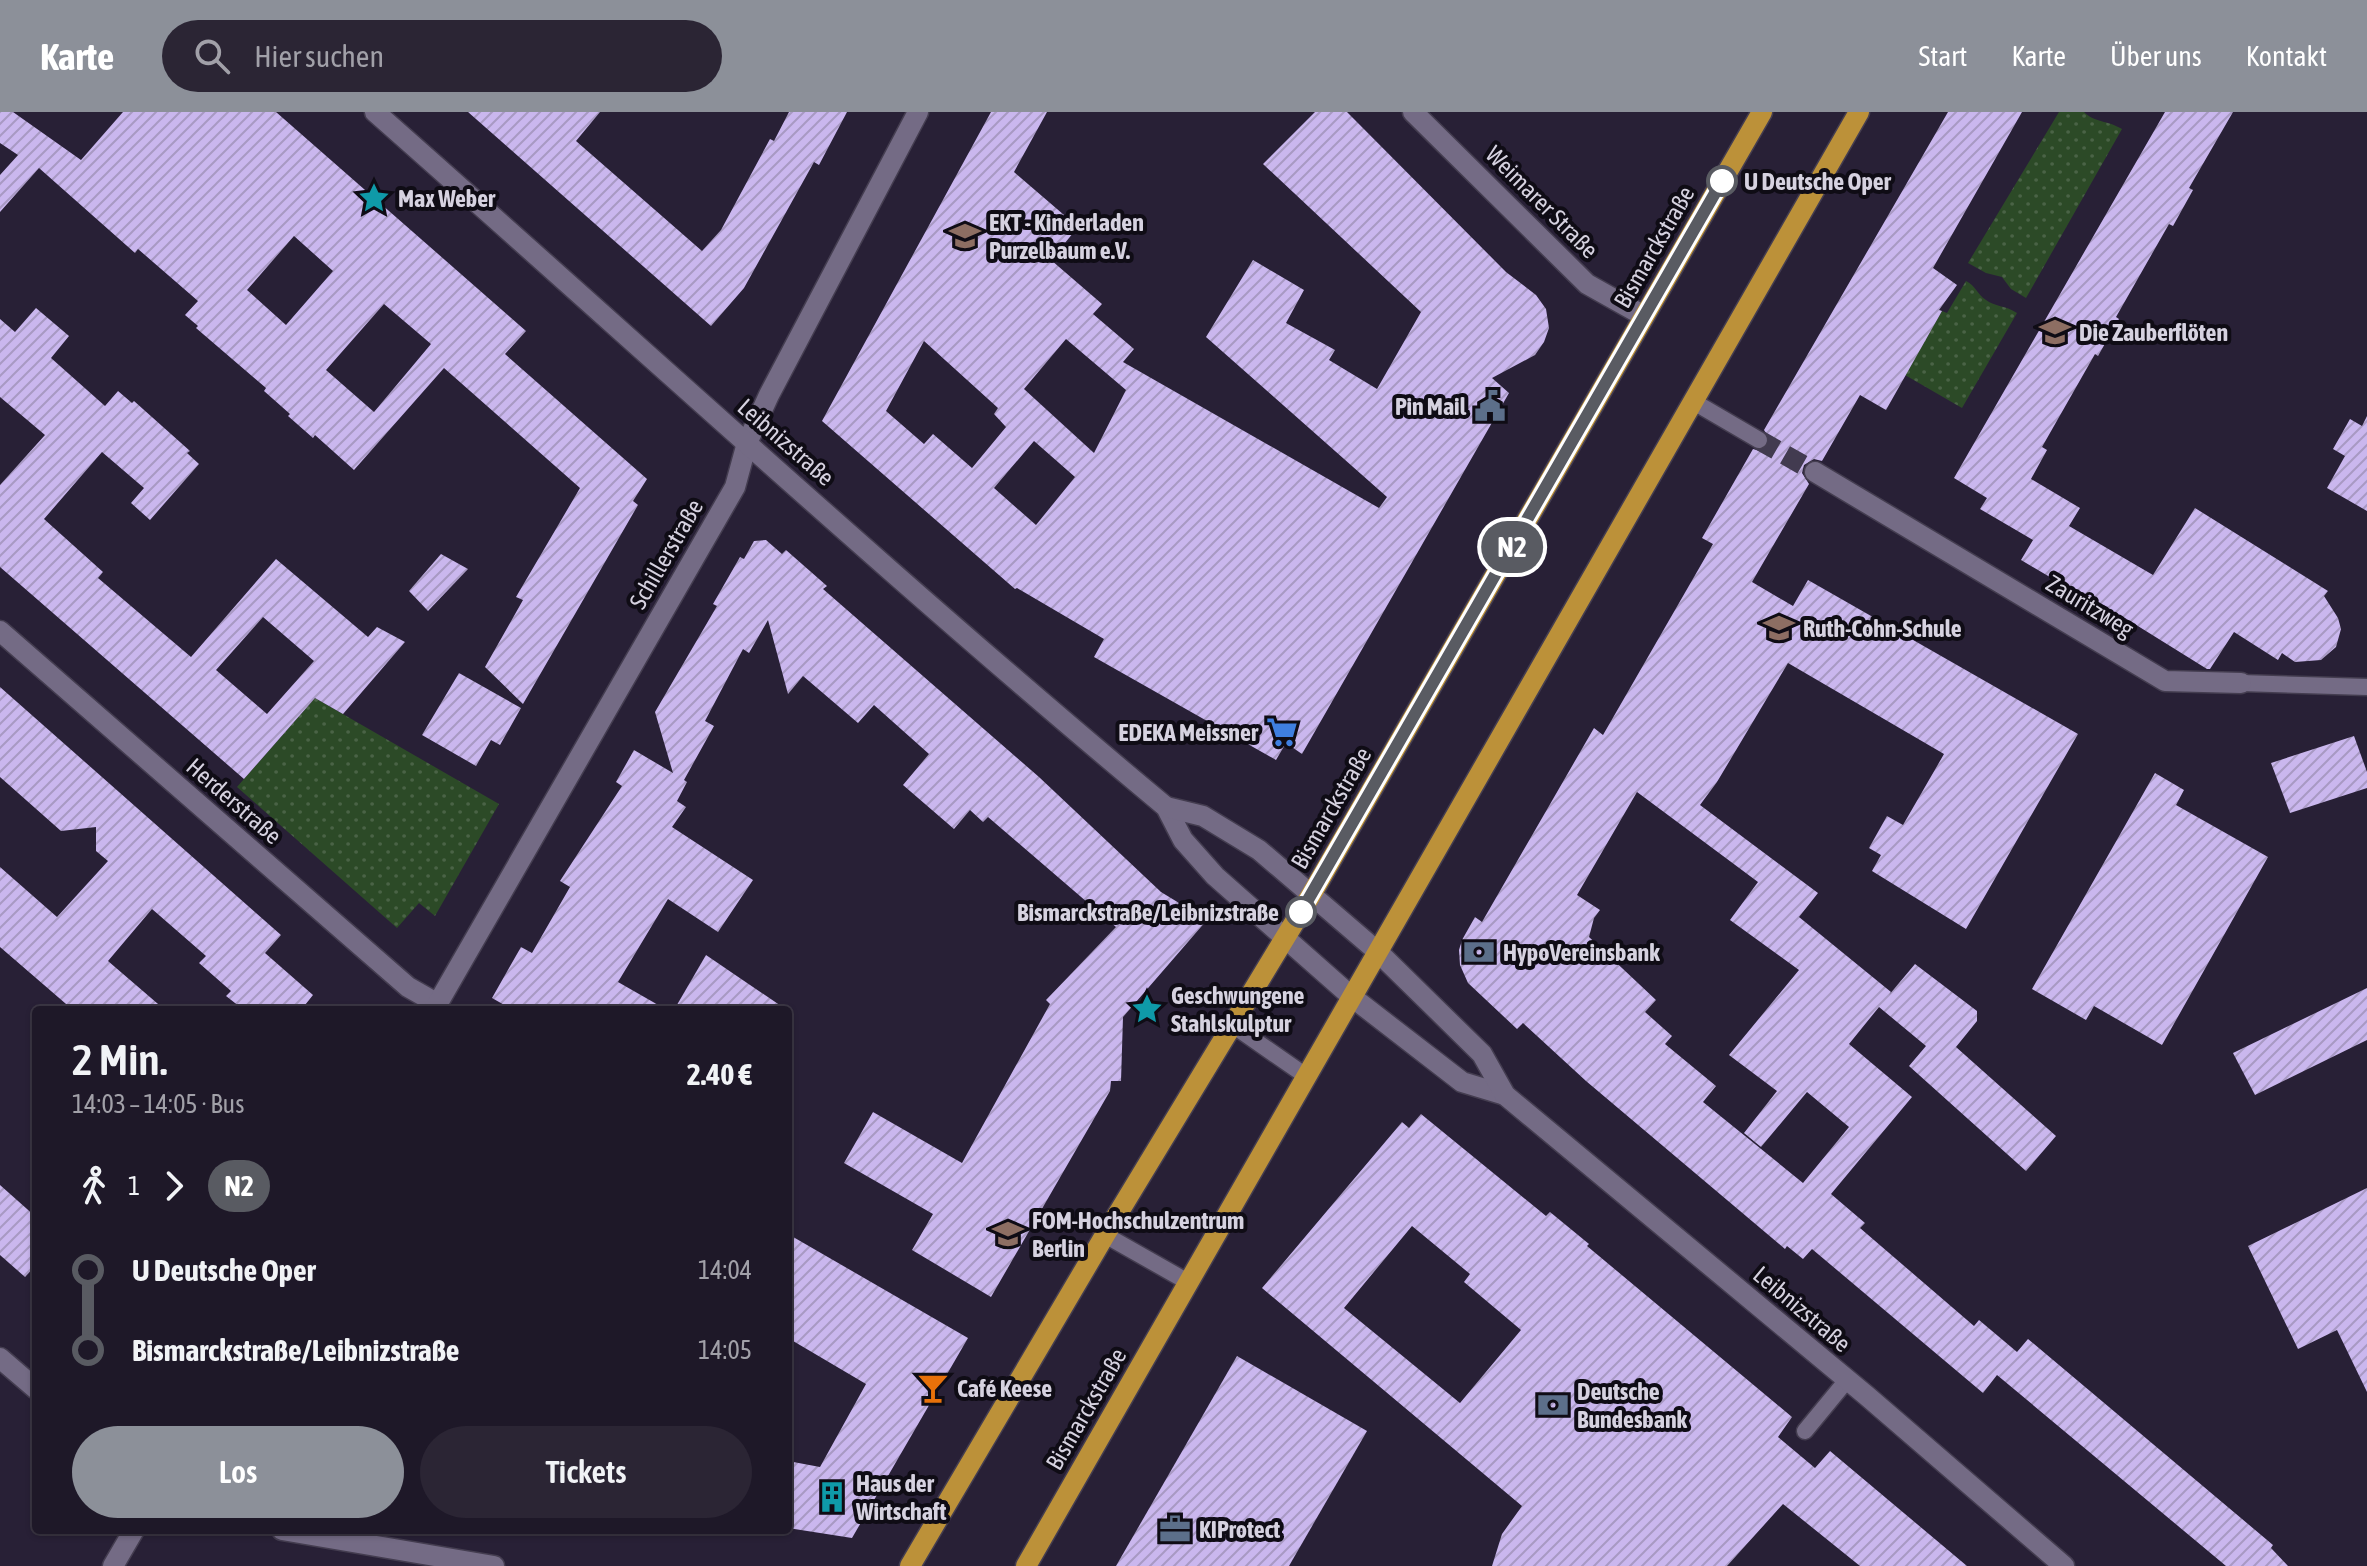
<!DOCTYPE html>
<html lang="de">
<meta charset="utf-8">
<style>
:root{--surface:#1e1828;--page:#2b2534;--text:#f1f3f6;--muted:#a1a0a8;--line:#3c3745;--accent:#8c9099}
body{margin:0;font-family:"Asap Condensed",sans-serif;background:var(--page);color:var(--text);height:100vh;display:flex;flex-direction:column;font-size:30px;white-space:nowrap}
*{box-sizing:border-box;margin:0}
p{font-size:26px;color:var(--muted)}
.icon{flex:none;width:44px;height:44px;fill:none;stroke:currentColor;stroke-width:2;stroke-linecap:round;stroke-linejoin:round}
.map{position:relative;flex:1;overflow:hidden}
.panel{position:absolute;left:32px;top:894px;width:760px;height:528px;display:flex;flex-direction:column;background:var(--surface);border-radius:8px;box-shadow:0 2px 6px #0004,0 0 0 2px var(--line)}
.panel>*{flex:none}
.badge{padding:0 16px;border-radius:26px;font-size:28px;line-height:52px}
.map>.badge{position:absolute;translate:-50% -50%;box-shadow:0 0 0 4px #fff}
.legs{display:flex;align-items:center;gap:12px;height:88px;padding:0 40px;font-size:26px}
.legs p{margin-inline-start:auto}
.summary{display:flex;align-items:center;justify-content:space-between;height:136px;padding:0 40px}
h1{font-size:44px;font-weight:600;line-height:60px}
.action{display:flex;gap:16px;margin-top:auto;padding:16px 40px}
.action a{flex:1;height:92px;border-radius:48px;background:var(--accent);color:#fff;font-size:32px;font-weight:600;line-height:92px;text-align:center}
.action a+a{background:var(--page);color:var(--text)}
ul{padding:0 40px;list-style:none}
li{display:flex;align-items:center;gap:28px;height:80px;font-size:30px}
li i{display:grid;place-items:center;width:12px;height:100%;margin:0 10px;background:currentColor}
li i::after{content:'';width:20px;height:20px;margin:-10px;border:6px solid;border-radius:50%;background:var(--surface)}
li p{margin-inline-start:auto}
li:first-child i{background:linear-gradient(#0000 50%,currentColor 0)}
li:last-child i{background:linear-gradient(currentColor 50%,#0000 0)}
header{display:flex;align-items:center;gap:48px;box-sizing:border-box;height:112px;padding:0 40px;background:var(--accent);color:#fff}
header strong{font-size:38px}
nav{display:flex;gap:44px;margin-inline-start:auto;font-size:28px}
.search{width:560px;height:72px;background:var(--page);display:flex;align-items:center;gap:20px;box-sizing:border-box;padding:0 28px;border-radius:44px;color:var(--muted);font-size:30px}
.map>svg:first-child{display:block}
.green{fill:url(#green-dots)}
.building{fill:url(#building-hatch);fill-rule:evenodd}
.lines{fill:none;stroke-linecap:round;stroke-linejoin:round}
.street-tunnel{stroke:#423b50;stroke-width:20;stroke-dasharray:20 10;stroke-linecap:butt}
.lane-casing{stroke:#443d50;stroke-width:19}
.street-casing{stroke:#443d50;stroke-width:23}
.secondary-casing{stroke:#443d50;stroke-width:23}
.primary-casing{stroke:#443d50;stroke-width:23}
.lane{stroke:#746b85;stroke-width:16}
.street{stroke:#746b85;stroke-width:20}
.secondary{stroke:#746b85;stroke-width:20}
.primary{stroke:#bc9139;stroke-width:20}
.line-1-casing{stroke:#fff;stroke-width:18}
.line-1{stroke:#595b62;stroke-width:12}
.stop-1-dot{fill:#fff;stroke:#595b62;stroke-width:4}
.labels{text-anchor:middle;dominant-baseline:central;stroke-width:8;stroke-linejoin:round;paint-order:stroke}
.stop-label{font-size:24px;font-weight:bold;fill:#d6d2e0;stroke:#0f0c15;text-anchor:start}
.poi-label{font-size:24px;font-weight:bold;fill:#d6d2e0;stroke:#0f0c15;text-anchor:start}
.street-label{font-size:24px;fill:#d6d2e0;stroke:#0f0c15}
</style>
<header>
<strong>Karte</strong>
<div class="search"><svg class="icon" aria-label="search" viewBox="0 0 24 24"><circle cx="10" cy="10" r="6"/><path d="M15 15l6 6"/></svg>Hier suchen</div>
<nav><a>Start</a><a>Karte</a><a>Über uns</a><a>Kontakt</a></nav>
</header>
<div class="map">
<svg width="2367" height="1454" viewBox="0 0 2367 1454">
<defs>
<pattern id="green-dots" width="8" height="8" patternUnits="userSpaceOnUse" patternTransform="scale(2)"><rect width="8" height="8" fill="#2c4a27"/><path d="M2 2h.1M6 6h.1" fill="none" stroke="#4a6346" stroke-width="1.8" stroke-linecap="round"/></pattern>
<pattern id="building-hatch" width="6" height="6" patternUnits="userSpaceOnUse" patternTransform="scale(2)"><rect width="6" height="6" fill="#cab7ee"/><path d="M-1 1l2-2M0 6l6-6M5 7l2-2" fill="none" stroke="#a899c3"/></pattern>
</defs>
<rect width="100%" height="100%" fill="#282036"/>
<g class="green">
<path d="M2059 0H2084C2095 11 2107 8 2122 17L2026 186 2011 177 2002 165 1986 161 1968 151Z"/>
<path d="M1966 169C1976 174 1977 182 1986 188 1995 195 2005 193 2017 201L1962 296 1905 263 1942 199 1947 201Z"/>
<path d="M315 586 499 692 435 804 419 791 397 816 237 675Z"/>
</g>
<g class="building">
<path d="M0 0H13L81 48 123 0H276L526 219 505 242 647 367 633 389 638 393 523 592 485 555 523 488 516 485 580 376 444 256 354 358 315 323 313 326 288 304 290 302 264 279 266 276 196 216 198 214 185 203 198 189 138 137 135 141 39 56 0 100V63L18 43 0 31ZM294 124 333 159 286 213 247 178ZM384 192 431 232 374 300 326 258Z"/>
<path d="M468 0H600L576 29 702 139 721 118 770 27 774 29 789 0H847L819 53 814 50 744 176 711 214Z"/>
<path d="M991 0H1047L1014 60 1078 115 1051 148 1102 192 1093 202 1134 237 1123 250 1379 396 1387 385 1206 225 1253 148 1304 178 1286 211 1335 238 1329 248 1377 277 1421 200 1263 52 1315 0H1347L1506 160 1536 183 1546 197 1549 216 1544 230 1535 243 1492 266 1509 281 1302 642 1286 631 1276 648 1094 545 1104 527 1017 476 1015 477 822 309ZM1066 227 1126 278 1094 341 1024 277ZM924 229 998 296 994 302 1006 315 972 356 933 322 924 332 886 299ZM1034 329 1075 365 1036 413 994 376Z"/>
<path d="M1948 0H2022L1933 156 1957 173 1939 198 1942 199 1886 298 1860 283 1822 349 1814 347 1804 353 1802 361 1809 372 1752 470 1793 494 1808 468 2078 622 1966 817 1872 759 1881 743 1869 736 1887 704 1903 713 1944 642 1788 551 1717 670 1700 693 1818 781 1799 805 1891 880 1889 883 1915 852 1977 899V909L1956 935 2056 1024 2026 1059 1909 954 1926 934 1879 895 1849 932 1912 985 1831 1082 1865 1111 1860 1116 1974 1214 1979 1208 2017 1240 2028 1227 2273 1433 2271 1436 2288 1454H2226L1997 1263 1983 1281 1812 1137 1803 1147 1787 1134 1785 1137 1586 969 1523 911 1517 917 1468 871 1460 853 1459 838 1462 828 1475 805 1482 810 1594 616 1603 623 1713 432 1702 426 1753 337 1760 339 1768 334 1770 327 1764 318ZM1637 680 1758 770 1730 808 1799 858 1729 943 1777 979 1744 1021 1761 1035 1807 980 1849 1015 1803 1071 1703 990 1716 974 1665 932 1672 924 1645 900 1656 888 1589 825 1594 806 1600 798 1577 783Z"/>
<path d="M2165 0H2233L2189 76 2193 78 2173 114 2169 112 2116 205 2119 207 2098 244 2095 242 2042 335 2047 338 2031 367 2080 396 2069 414 2153 463 2195 396 2328 479 2324 484 2338 506 2341 517 2336 535 2321 548 2295 550 2282 541 2278 548 2234 520 2210 557H2207L2125 506 2123 508 2021 448 2033 428 1980 397 1987 386 1954 366Z"/>
<path d="M36 196 69 224 51 246 105 294 118 279 132 291 134 289 190 339 187 341 199 352 150 408 131 391 144 376 102 340 44 407 103 460 98 466 191 545 276 447 368 525 377 515 405 530 343 602 315 586 244 667 0 455V373L45 323 0 285V207L15 220ZM263 505 314 549 267 602 216 558Z"/>
<path d="M2367 304V399L2327 376 2345 344 2333 337 2350 307 2362 314Z"/>
<path d="M766 428 782 442 786 438 827 474 823 477 1039 665 1161 780 1207 808 1123 905 1121 969H1111L1110 979 991 1185 912 1138 933 1102 844 1051 873 1000 962 1051 1050 892 1046 888 1116 815 988 705 983 710 970 698 954 717 903 673 929 642 874 593 858 611 803 564 788 582 768 508 749 541 743 537 705 609 714 614 684 668 687 670 677 689 686 695 672 715 753 768 718 820 668 787 618 870 667 898H513L492 886 521 835 532 841 570 775 560 769 622 674 616 670 634 638 673 661 655 600 717 494 713 492 740 445 744 447 754 429Z"/>
<path d="M441 442 468 457 428 499 409 479Z"/>
<path d="M459 561 521 596 500 633 491 628 476 654 422 623Z"/>
<path d="M0 575 281 823 265 841 313 883 301 898H244L226 884 231 879 199 851 206 844 152 797 108 849 165 898H73L0 835V755L57 805 108 749 96 739V715L61 719 0 665Z"/>
<path d="M2354 624 2367 660V676L2290 701 2271 651Z"/>
<path d="M2155 661 2184 678 2176 693 2268 745 2162 933 2094 894 2086 908 2032 877Z"/>
<path d="M706 843 787 898H674Z"/>
<path d="M2367 876V928L2255 983 2233 941Z"/>
<path d="M1421 1002 1546 1104 1550 1100 1589 1132 1587 1134 1792 1305 1778 1325 1815 1356 1830 1339 1967 1454H1860L1783 1392 1727 1454H1492L1502 1422 1522 1394 1262 1176 1402 1010 1409 1016ZM1412 1114 1470 1162 1464 1170 1521 1218 1460 1291 1344 1196Z"/>
<path d="M0 1073 36 1105V1153L25 1165 0 1143Z"/>
<path d="M2367 1076V1280L2337 1218 2298 1237 2248 1134Z"/>
<path d="M788 1122 968 1226 852 1426 788 1416V1349L820 1355 866 1272 788 1226Z"/>
<path d="M1237 1244 1367 1319 1289 1454H1116Z"/>
</g>
<g class="lines">
<path class="street-tunnel" d="M1759 328 1815 360"/>
<defs>
<g id="lane">
<path d="M1694 290 1759 328"/>
<path d="M2241 571 2367 575"/>
<path d="M1234 914 1306 964"/>
<path d="M1105 1123 1188 1170"/>
<path d="M1805 1319 1847 1268"/>
</g>
<g id="street">
<path d="M1413 0 1587 172 1644 204"/>
<path d="M1815 360 2165 569 2241 571"/>
<path d="M0 519 408 875 438 892"/>
<path d="M434 898 735 375 747 331 769 283 918 0"/>
<path d="M0 1246 36 1277"/>
<path d="M282 1418 494 1454"/>
<path d="M113 1454 134 1418"/>
</g>
<g id="secondary">
<path d="M375 0C638 232 896 470 1166 695L1183 728 1215 764 1352 885 1462 970 1505 983"/>
<path d="M1166 695 1203 704 1259 738 1279 755 1378 840 1482 942 1505 983 1867 1284 2064 1454"/>
</g>
<g id="primary">
<path d="M910 1454 1105 1123 1311 783 1762 0"/>
<path d="M1026 1454 1859 0"/>
</g>
</defs>
<use href="#lane" class="lane-casing"/>
<use href="#street" class="street-casing"/>
<use href="#secondary" class="secondary-casing"/>
<use href="#primary" class="primary-casing"/>
<use href="#lane" class="lane"/>
<use href="#street" class="street"/>
<use href="#secondary" class="secondary"/>
<use href="#primary" class="primary"/>
</g>
<g class="lines">
<defs>
<path id="line-1" d="M1301 800 1722 69"/>
</defs>
<use href="#line-1" class="line-1-casing"/>
<use href="#line-1" class="line-1"/>
</g>
<defs>
<symbol id="sight-bare" viewBox="-9 -9 18 18"><path d="M0-6L1.8-2.2L6-1.7L2.9 1.2L3.7 5.4L0 3.3L-3.7 5.4L-2.9 1.2L-6-1.7L-1.8-2.2Z" fill="#0f9aa8" stroke="#0f0c15" stroke-width="2.5" paint-order="stroke"/></symbol>
<symbol id="school-bare" viewBox="-9 -9 18 18"><path d="M0-5L7-2L0 1L-7-2ZM-4 1L0 2.5L4 1V4Q0 6-4 4Z" fill="#8d6e63" stroke="#0f0c15" stroke-width="2.5" paint-order="stroke"/></symbol>
<symbol id="civic-bare" viewBox="-9 -9 18 18"><path d="M-.6-6.5H3V-4.5H.6V-3L4-1V1h2V6H-6V1h2V-1L-.6-3ZM-1.2 2.5V6h2.4V2.5Z" fill="#5c6f8a" stroke="#0f0c15" stroke-width="2.5" paint-order="stroke"/></symbol>
<symbol id="supermarket-bare" viewBox="-9 -9 18 18"><path d="M-6-5.5h2.5l.6 2H6L4.5 2H-2.5L-4.4-4H-6ZM-1.5 3.2a1.3 1.3 0 1 0 .1 0ZM3 3.2a1.3 1.3 0 1 0 .1 0Z" fill="#3f7fe0" stroke="#0f0c15" stroke-width="2.5" paint-order="stroke"/></symbol>
<symbol id="bank-bare" viewBox="-9 -9 18 18"><path d="M-6-4H6V4H-6ZM0-2.3a2.3 2.3 0 1 0 0 4.6a2.3 2.3 0 1 0 0-4.6Z" fill="#5c6f8a" stroke="#0f0c15" stroke-width="2.5" paint-order="stroke"/></symbol>
<symbol id="university-bare" viewBox="-9 -9 18 18"><path d="M0-5L7-2L0 1L-7-2ZM-4 1L0 2.5L4 1V4Q0 6-4 4Z" fill="#8d6e63" stroke="#0f0c15" stroke-width="2.5" paint-order="stroke"/></symbol>
<symbol id="bar-bare" viewBox="-9 -9 18 18"><path d="M-6-5H6L.8 .8V4.5H3.5V6h-7V4.5H-.8V.8Z" fill="#e8710a" stroke="#0f0c15" stroke-width="2.5" paint-order="stroke"/></symbol>
<symbol id="building-bare" viewBox="-9 -9 18 18"><path d="M-4-6H4V6H1V3H-1V6H-4ZM-2.5-4.3h1.7v1.8h-1.7ZM.8-4.3h1.7v1.8H.8ZM-2.5-1h1.7V.8h-1.7ZM.8-1h1.7V.8H.8Z" fill="#0f9aa8" stroke="#0f0c15" stroke-width="2.5" paint-order="stroke"/></symbol>
<symbol id="office-bare" viewBox="-9 -9 18 18"><path d="M-6-3h4V-5.5h4V-3h4V5H-6ZM-1-4.5V-3h2v-1.5ZM-6 0V1H6V0Z" fill="#5c6f8a" stroke="#0f0c15" stroke-width="2.5" paint-order="stroke"/></symbol>
</defs>
<g fill-rule="evenodd">
<use href="#sight-bare" x="352" y="64" width="44" height="44"/>
<use href="#school-bare" x="943" y="102" width="44" height="44"/>
<use href="#school-bare" x="2033" y="198" width="44" height="44"/>
<use href="#civic-bare" x="1468" y="272" width="44" height="44"/>
<use href="#school-bare" x="1757" y="494" width="44" height="44"/>
<use href="#supermarket-bare" x="1260" y="598" width="44" height="44"/>
<use href="#bank-bare" x="1457" y="818" width="44" height="44"/>
<use href="#sight-bare" x="1125" y="875" width="44" height="44"/>
<use href="#university-bare" x="986" y="1100" width="44" height="44"/>
<use href="#bar-bare" x="911" y="1254" width="44" height="44"/>
<use href="#bank-bare" x="1531" y="1271" width="44" height="44"/>
<use href="#building-bare" x="810" y="1363" width="44" height="44"/>
<use href="#office-bare" x="1153" y="1395" width="44" height="44"/>
</g>
<g class="stop-1-dot">
<circle cx="1722" cy="69" r="14"/>
<circle cx="1301" cy="800" r="14"/>
</g>
<g class="labels">
<g class="stop-label">
<text x="1744" y="69">U Deutsche Oper</text>
<text x="1279" y="800" text-anchor="end">Bismarckstraße/Leibnizstraße</text>
</g>
<g class="poi-label">
<text x="398" y="86">Max Weber</text>
<text x="989" y="110">EKT - Kinderladen<tspan x="989" dy="28">Purzelbaum e.V.</tspan></text>
<text x="2079" y="220">Die Zauberflöten</text>
<text x="1466" y="294" text-anchor="end">Pin Mail</text>
<text x="1803" y="516">Ruth-Cohn-Schule</text>
<text x="1258" y="620" text-anchor="end">EDEKA Meissner</text>
<text x="1503" y="840">HypoVereinsbank</text>
<text x="1171" y="883">Geschwungene<tspan x="1171" dy="28">Stahlskulptur</tspan></text>
<text x="1032" y="1108">FOM-Hochschulzentrum<tspan x="1032" dy="28">Berlin</tspan></text>
<text x="957" y="1276">Café Keese</text>
<text x="1577" y="1279">Deutsche<tspan x="1577" dy="28">Bundesbank</tspan></text>
<text x="856" y="1371">Haus der<tspan x="856" dy="28">Wirtschaft</tspan></text>
<text x="1199" y="1417">KIProtect</text>
</g>
<g class="street-label">
<text transform="translate(1542 90) rotate(45)">Weimarer Straße</text>
<text transform="translate(1654 135) rotate(-60)">Bismarckstraße</text>
<text transform="translate(786 330) rotate(41)">Leibnizstraße</text>
<text transform="translate(666 442) rotate(-60)">Schillerstraße</text>
<text transform="translate(2090 494) rotate(31)">Zauritzweg</text>
<text transform="translate(234 689) rotate(41)">Herderstraße</text>
<text transform="translate(1331 696) rotate(-60)">Bismarckstraße</text>
<text transform="translate(1802 1197) rotate(40)">Leibnizstraße</text>
<text transform="translate(1086 1297) rotate(-60)">Bismarckstraße</text>
</g>
</g>
</svg>
<b class="badge" style="left:1512px;top:435px;background:#595b62;color:#fff">N2</b>
<section class="panel">
<div class="summary"><div><h1>2 Min.</h1><p>14:03 – 14:05 · Bus</p></div><b>2.40 €</b></div>
<div class="legs"><svg class="icon" aria-label="walk" viewBox="0 0 24 24"><circle cx="13" cy="4" r="2"/><path d="M13 8l-2 6 4 7M11 14l-3 7M7 12l3-4h3l4 4"/></svg>1<svg class="icon" aria-label="forward" viewBox="0 0 24 24"><path d="M9 5l7 7-7 7"/></svg><b class="badge" style="background:#595b62;color:#fff">N2</b></div>
<ul>
<li><i style="color:#595b62"></i><b>U Deutsche Oper</b><p>14:04</p></li>
<li><i style="color:#595b62"></i><b>Bismarckstraße/Leibnizstraße</b><p>14:05</p></li>
</ul>
<div class="action"><a>Los</a><a>Tickets</a></div>
</section>
</div>
